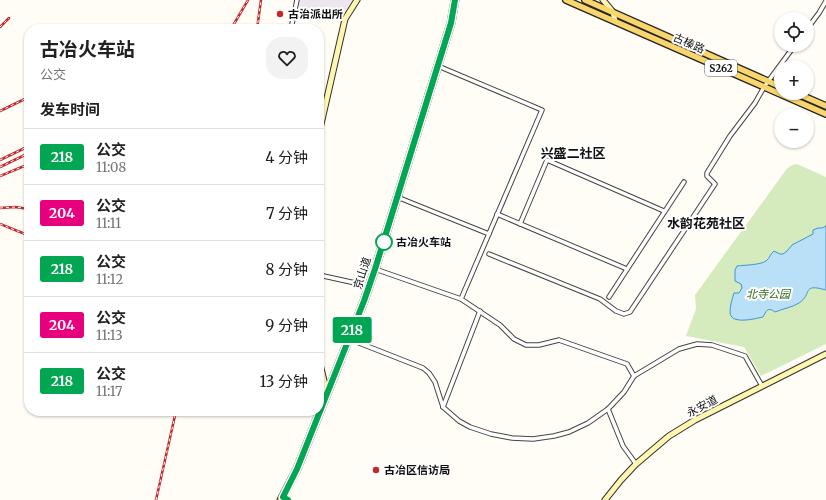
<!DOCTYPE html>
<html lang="zh">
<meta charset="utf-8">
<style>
:root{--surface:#fff;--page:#f2f2f2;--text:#202124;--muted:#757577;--line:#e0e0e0}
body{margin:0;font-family:Merriweather,"Noto Sans SC",serif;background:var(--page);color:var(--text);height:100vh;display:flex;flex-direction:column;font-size:15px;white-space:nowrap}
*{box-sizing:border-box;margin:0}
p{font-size:13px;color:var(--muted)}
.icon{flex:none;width:22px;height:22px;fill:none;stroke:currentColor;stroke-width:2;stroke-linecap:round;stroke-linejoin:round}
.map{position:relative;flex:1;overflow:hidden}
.panel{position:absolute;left:24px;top:24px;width:300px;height:392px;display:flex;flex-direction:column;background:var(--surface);border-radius:16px;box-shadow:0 1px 3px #0004}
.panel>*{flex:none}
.badge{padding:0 8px;border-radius:3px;font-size:14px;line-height:26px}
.buttons{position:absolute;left:774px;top:12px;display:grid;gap:8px}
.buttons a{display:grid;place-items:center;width:40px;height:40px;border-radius:50%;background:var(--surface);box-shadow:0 1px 3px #0004;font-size:20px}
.map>.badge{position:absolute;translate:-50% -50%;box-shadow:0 0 0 2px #fff}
h2{padding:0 16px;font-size:15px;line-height:36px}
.round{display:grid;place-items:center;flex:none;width:42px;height:42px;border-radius:16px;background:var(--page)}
.overview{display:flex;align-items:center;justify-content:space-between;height:68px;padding:0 16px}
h1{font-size:19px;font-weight:700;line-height:30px}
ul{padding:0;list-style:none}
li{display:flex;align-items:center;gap:12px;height:56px;padding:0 16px;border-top:1px solid var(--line)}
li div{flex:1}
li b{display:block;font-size:15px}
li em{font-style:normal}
li .badge{min-width:44px;font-weight:700;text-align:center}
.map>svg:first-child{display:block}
.industrial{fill:#eee6ef}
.green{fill:#d5ebbd}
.water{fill:#b9e0f7;stroke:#3f96cf}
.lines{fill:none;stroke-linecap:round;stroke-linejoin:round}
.street-casing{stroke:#444;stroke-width:5.5}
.secondary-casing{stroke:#333;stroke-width:7}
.primary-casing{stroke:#222;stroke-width:8}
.highway-casing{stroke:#222;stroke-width:9}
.street{stroke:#fff;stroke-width:3.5}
.secondary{stroke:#fff6b0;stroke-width:5}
.primary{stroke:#f9d66b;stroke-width:5.5}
.highway{stroke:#f5a25d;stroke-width:7}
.rail-casing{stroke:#c4262e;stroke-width:2.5}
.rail{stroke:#fff;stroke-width:1;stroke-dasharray:3;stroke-linecap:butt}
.line-casing{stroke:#fff;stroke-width:9}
.line{stroke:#00a651;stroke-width:6}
.poi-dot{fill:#c4262e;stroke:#fff;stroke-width:1.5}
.stop-dot{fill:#fff;stroke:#00a651;stroke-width:2}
.labels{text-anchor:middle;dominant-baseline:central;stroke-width:4;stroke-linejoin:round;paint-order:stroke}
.shield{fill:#fff;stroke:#585858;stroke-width:1}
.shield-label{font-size:10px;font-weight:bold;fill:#111}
.poi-label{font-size:11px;font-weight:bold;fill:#111;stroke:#fff;text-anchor:start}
.street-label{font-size:11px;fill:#111;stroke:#fff}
.stop-label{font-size:11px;font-weight:bold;fill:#111;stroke:#fff;text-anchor:start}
.park-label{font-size:11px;font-style:italic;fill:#2f6b1f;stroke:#fff}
.quarter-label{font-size:13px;font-weight:bold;fill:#111;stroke:#fff}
</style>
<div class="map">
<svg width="826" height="500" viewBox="0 0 826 500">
<rect width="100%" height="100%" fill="#fffdf5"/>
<path class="industrial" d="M300 0H352L343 14 341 20 298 10Z"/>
<path class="green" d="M797 164 826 177V344L761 376 744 347 686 336 696 309 695 295 783 174C787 168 790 165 797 164Z"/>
<path class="water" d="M826 226V290C801 283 813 294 799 303 793 307 782 309 775 312 767 306 766 312 763 317 754 319 730 325 730 312 730 306 732 299 734 293H739L742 288 741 284 735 281V270L737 266C745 265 760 265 766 261 770 258 770 254 774 251L780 254H783L787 251 792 245 813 234V230L818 228H822Z"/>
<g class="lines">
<defs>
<g id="street">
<path d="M291 29 297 0"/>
<path d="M807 29 819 13 826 1"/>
<path d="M438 66 542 110 461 299"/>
<path d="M397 197 489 234"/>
<path d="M497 214 627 269"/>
<path d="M520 224 547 160 664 211"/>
<path d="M489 254 600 299 616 311 624 314 630 312 715 184 707 176V173L730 136 755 103 764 87 795 45"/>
<path d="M375 269 461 299 500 325 514 339 526 345H539L559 340 627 364 634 376"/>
<path d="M319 275 369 286"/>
<path d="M609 297 684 182"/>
<path d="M349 339 423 368 429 373 435 382 443 407 459 421 470 427 491 434 512 438 533 439 554 436 569 432 588 423 608 409 624 392 634 376 679 349 697 344 712 345 745 356 762 386"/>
<path d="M443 407 480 311"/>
<path d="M608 409 623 446 636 464"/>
</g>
<g id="secondary">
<path d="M603 0 613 12 615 21"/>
<path d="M319 133 345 19 357 0"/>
<path d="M319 360 327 393"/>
<path d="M605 500 621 480 636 464 669 436 695 420 826 354"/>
</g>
<g id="primary">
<path d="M566 0 826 114"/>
<path d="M585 0 781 87"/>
<path d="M796 93 826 106"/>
</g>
<path id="highway" d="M281 500 297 469 364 301 375 269 451 23 455 0"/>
</defs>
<use href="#street" class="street-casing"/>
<use href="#secondary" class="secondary-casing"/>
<use href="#primary" class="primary-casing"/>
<use href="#highway" class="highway-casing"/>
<use href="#street" class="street"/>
<use href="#secondary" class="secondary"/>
<use href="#primary" class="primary"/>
<use href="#highway" class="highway"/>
<defs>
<g id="rail">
<path d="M0 27 9 18"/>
<path d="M231 29 248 0"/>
<path d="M257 29 261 0"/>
<path d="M0 111 29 97"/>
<path d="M0 160 29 146"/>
<path d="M0 167 29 153"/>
<path d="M0 176 29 164"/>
<path d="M0 208 15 207 29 209"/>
<path d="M0 224 25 234"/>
<path d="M156 500 176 411"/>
</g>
</defs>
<use href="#rail" class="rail-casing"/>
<use href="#rail" class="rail"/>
</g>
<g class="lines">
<defs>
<path id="line" d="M288 500 283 497 297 469 364 301 375 269 451 23 455 0"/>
</defs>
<use href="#line" class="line-casing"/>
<use href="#line" class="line"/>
</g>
<g class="poi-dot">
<circle cx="280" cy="14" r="4"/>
<circle cx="376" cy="470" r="4"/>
</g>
<circle class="stop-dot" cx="384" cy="242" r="8"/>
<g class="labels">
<rect class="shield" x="705" y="60" width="32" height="16" rx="3"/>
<g class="shield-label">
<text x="721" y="68">S262</text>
</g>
<g class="poi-label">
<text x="288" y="14">古治派出所</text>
<text x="384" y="470">古冶区信访局</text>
</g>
<g class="street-label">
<text transform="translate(689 43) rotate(24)">古榛路</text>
<text transform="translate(362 273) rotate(-72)">京山道</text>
<text transform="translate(702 406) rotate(-28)">永安道</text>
</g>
<g class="stop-label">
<text x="396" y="242">古冶火车站</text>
</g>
<g class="park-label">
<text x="768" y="294">北寺公园</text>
</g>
<g class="quarter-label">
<text x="573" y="153">兴盛二社区</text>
<text x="706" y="223">水韵花苑社区</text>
</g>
</g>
</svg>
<div class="buttons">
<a><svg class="icon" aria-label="locate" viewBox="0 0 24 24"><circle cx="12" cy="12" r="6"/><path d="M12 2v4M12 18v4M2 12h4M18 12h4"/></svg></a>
<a>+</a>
<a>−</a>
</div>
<b class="badge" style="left:352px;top:330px;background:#00a651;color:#fff">218</b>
<section class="panel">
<div class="overview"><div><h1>古冶火车站</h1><p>公交</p></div><a class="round"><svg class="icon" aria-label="heart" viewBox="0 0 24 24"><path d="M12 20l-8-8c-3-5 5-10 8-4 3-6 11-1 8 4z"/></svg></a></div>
<h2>发车时间</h2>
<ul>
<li><span class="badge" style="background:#00a651;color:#fff">218</span><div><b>公交</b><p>11:08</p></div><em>4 分钟</em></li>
<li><span class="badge" style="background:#e6007e;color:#fff">204</span><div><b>公交</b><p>11:11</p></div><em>7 分钟</em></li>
<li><span class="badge" style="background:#00a651;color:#fff">218</span><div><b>公交</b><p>11:12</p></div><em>8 分钟</em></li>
<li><span class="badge" style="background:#e6007e;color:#fff">204</span><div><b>公交</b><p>11:13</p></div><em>9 分钟</em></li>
<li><span class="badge" style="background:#00a651;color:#fff">218</span><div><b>公交</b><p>11:17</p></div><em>13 分钟</em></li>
</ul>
</section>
</div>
